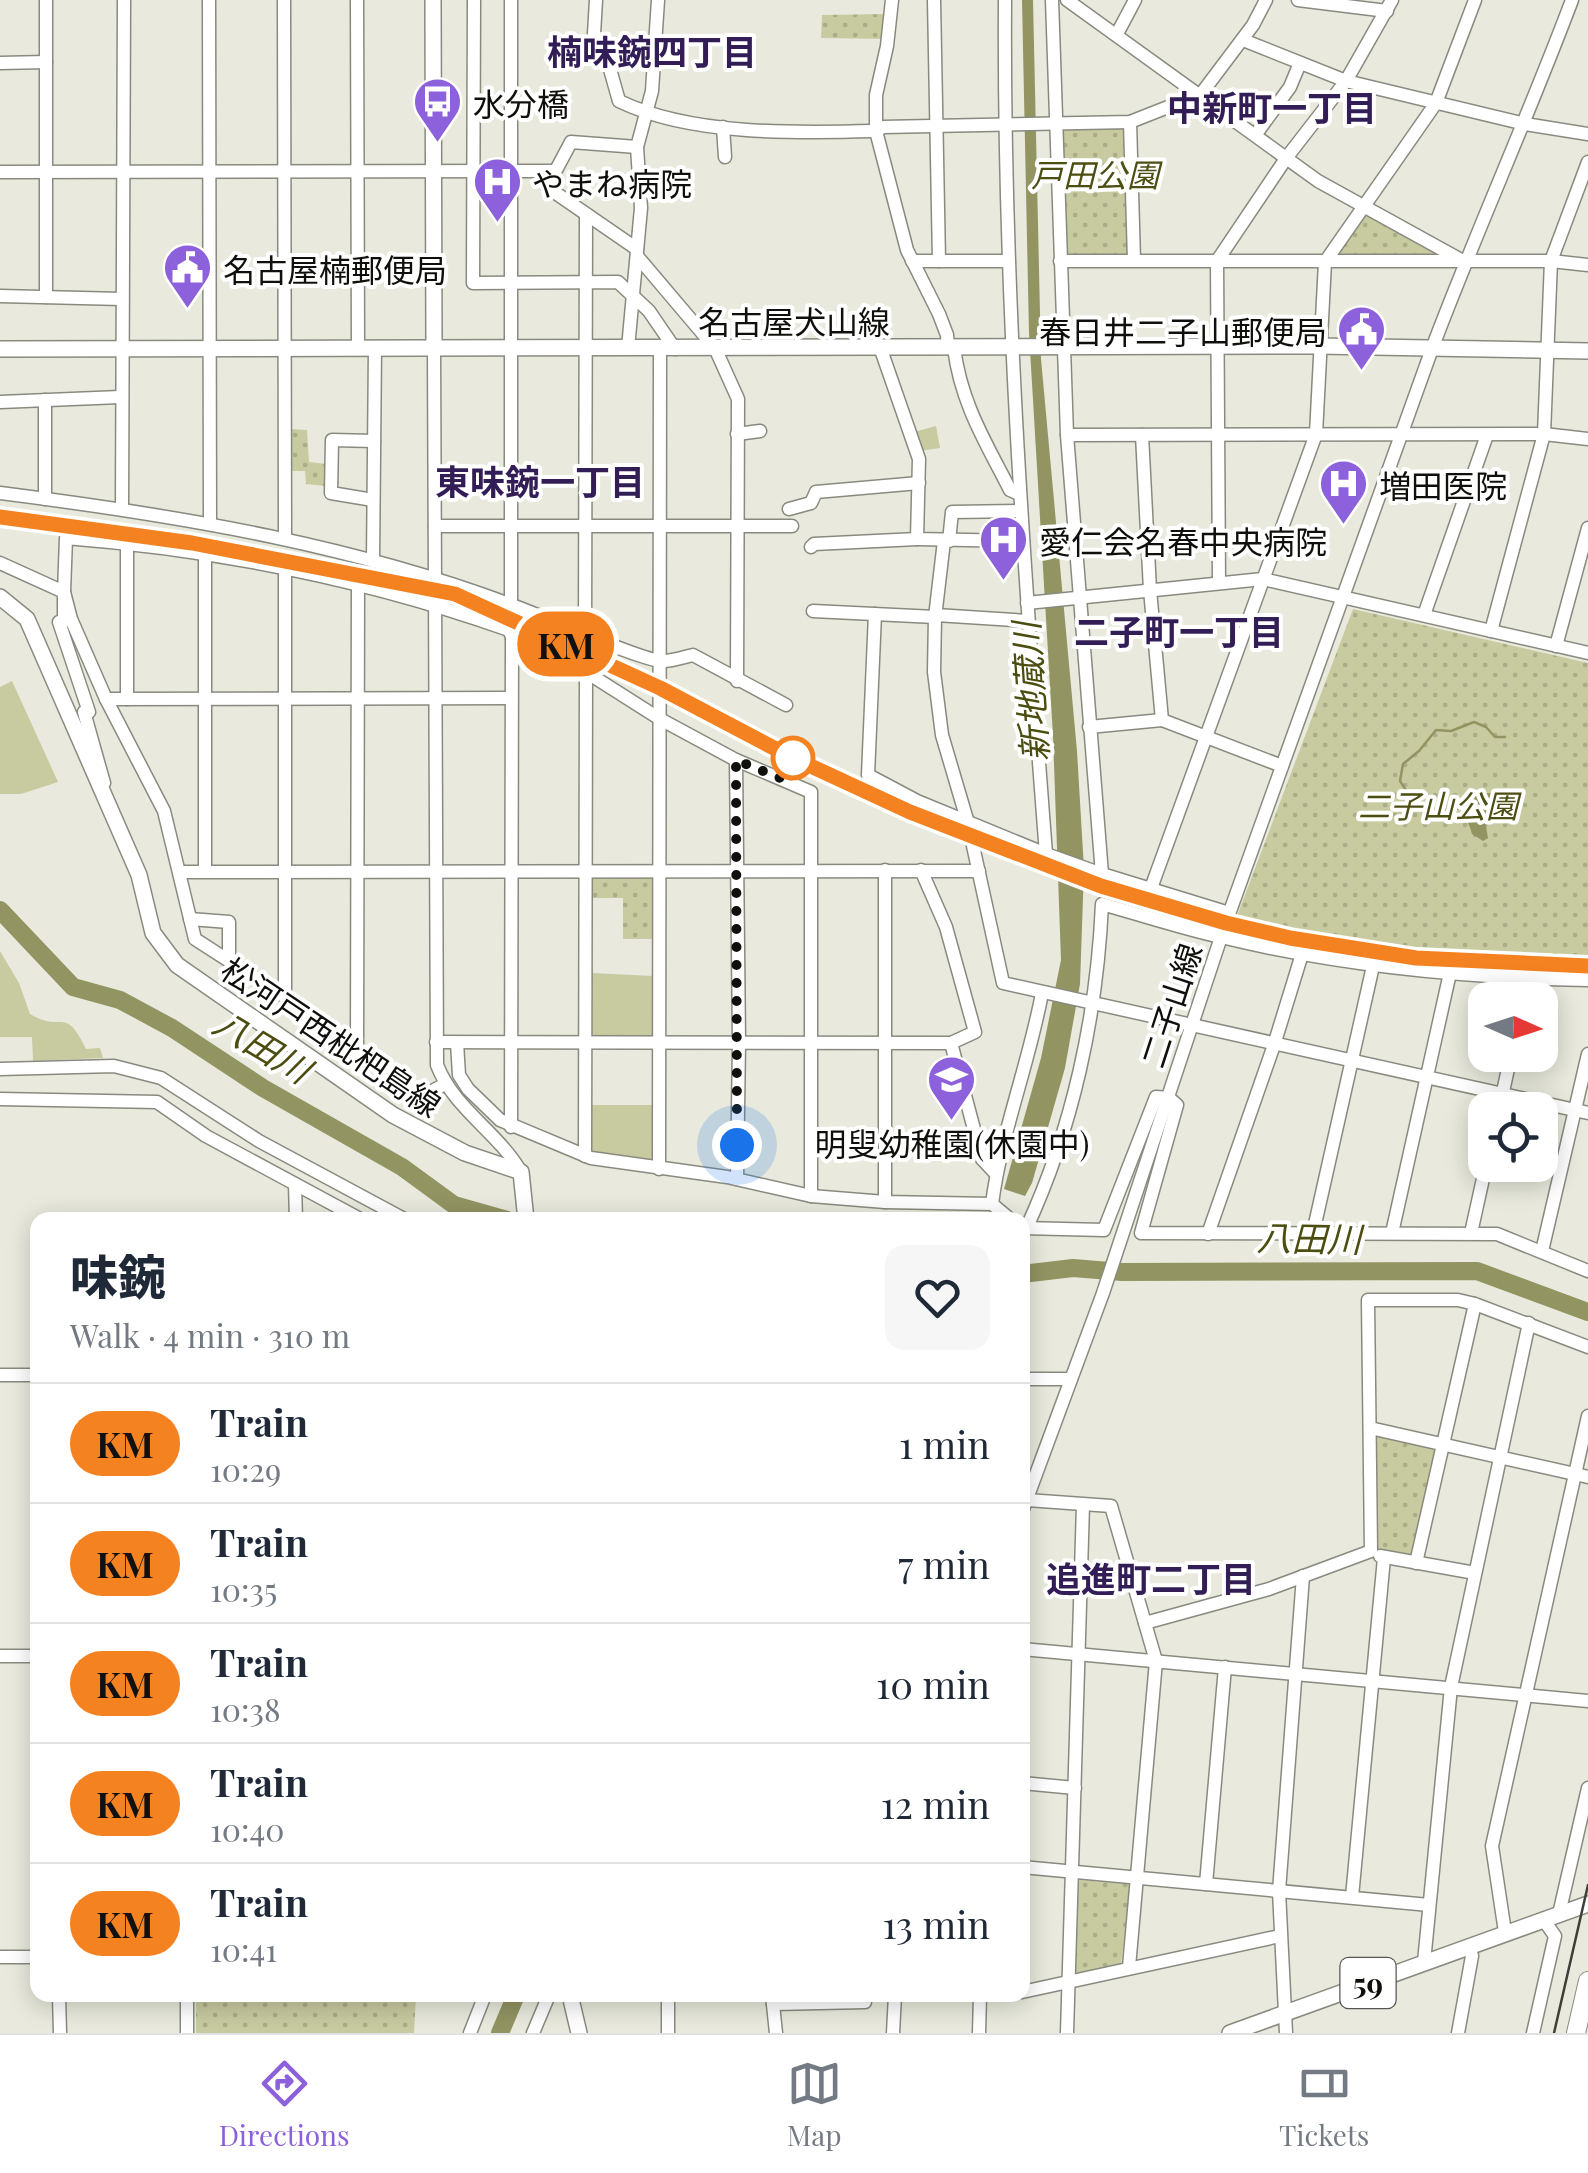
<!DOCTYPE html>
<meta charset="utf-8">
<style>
:root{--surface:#fff;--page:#f6f6f7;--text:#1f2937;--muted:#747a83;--line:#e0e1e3;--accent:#8c61db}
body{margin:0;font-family:"Playfair Display","Noto Sans JP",serif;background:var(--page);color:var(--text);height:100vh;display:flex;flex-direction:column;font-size:38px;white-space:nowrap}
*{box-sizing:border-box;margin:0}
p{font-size:32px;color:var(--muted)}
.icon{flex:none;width:55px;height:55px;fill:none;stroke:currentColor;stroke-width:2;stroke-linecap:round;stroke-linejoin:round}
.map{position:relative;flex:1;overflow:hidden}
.side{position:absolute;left:30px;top:1212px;width:1000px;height:790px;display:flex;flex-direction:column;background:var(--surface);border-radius:20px;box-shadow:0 5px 25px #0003}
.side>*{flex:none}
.badge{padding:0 20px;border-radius:32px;font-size:35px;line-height:65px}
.needle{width:65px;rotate:93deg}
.controls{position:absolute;left:1468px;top:982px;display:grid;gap:20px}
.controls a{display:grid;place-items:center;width:90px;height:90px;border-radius:20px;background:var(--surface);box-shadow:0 5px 25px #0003;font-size:50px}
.you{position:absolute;width:50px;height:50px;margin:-25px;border:8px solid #fff;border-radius:50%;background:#1a73e8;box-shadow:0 0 0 15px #1a73e833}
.map>.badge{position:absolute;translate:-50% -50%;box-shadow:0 0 0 5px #fff}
.round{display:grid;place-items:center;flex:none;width:105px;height:105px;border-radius:20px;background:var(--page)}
.summary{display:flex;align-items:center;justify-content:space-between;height:170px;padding:0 40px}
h1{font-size:48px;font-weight:800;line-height:75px}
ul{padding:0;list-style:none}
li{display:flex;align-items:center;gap:30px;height:120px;padding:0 40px;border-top:2px solid var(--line)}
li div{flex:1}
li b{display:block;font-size:38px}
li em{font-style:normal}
li .badge{min-width:110px;font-weight:700;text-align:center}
.dock{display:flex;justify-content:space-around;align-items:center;height:140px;border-top:2px solid var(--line);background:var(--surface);font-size:28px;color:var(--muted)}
.dock a{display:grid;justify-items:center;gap:5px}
.dock .on{color:var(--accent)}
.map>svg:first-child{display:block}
.green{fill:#c8cba0}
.park{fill:url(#park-dots)}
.water{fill:#929462}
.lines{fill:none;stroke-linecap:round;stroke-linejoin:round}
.stream{stroke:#929462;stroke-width:2.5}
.river{stroke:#929462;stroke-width:18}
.minor-casing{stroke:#898a7f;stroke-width:15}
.major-casing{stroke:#898a7f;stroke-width:18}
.highway-casing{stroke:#898a7f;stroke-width:20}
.minor{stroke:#fff;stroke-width:12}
.major{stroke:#fff;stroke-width:15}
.highway{stroke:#fff;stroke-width:18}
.rail{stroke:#3f3f39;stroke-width:2.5}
.line-casing{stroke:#fff;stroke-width:22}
.line{stroke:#f58220;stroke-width:15}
.walk{stroke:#0f0f0b;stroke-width:10;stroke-dasharray:0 18}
.stop-dot{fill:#fff;stroke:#f58220;stroke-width:5}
.labels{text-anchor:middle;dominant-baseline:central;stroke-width:8;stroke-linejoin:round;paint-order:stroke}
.shield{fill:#fff;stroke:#575754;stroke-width:2.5}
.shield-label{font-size:30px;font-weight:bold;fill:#0f0f0b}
.poi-label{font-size:32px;fill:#0f0f0b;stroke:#fff;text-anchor:start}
.park-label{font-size:32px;font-style:italic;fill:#4d4e12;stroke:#fff}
.street-label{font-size:32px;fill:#0f0f0b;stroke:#fff}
.neighbourhood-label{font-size:35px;font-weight:bold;fill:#321d56;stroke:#fff}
.water-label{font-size:35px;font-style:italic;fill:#4c4d10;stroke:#fff}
</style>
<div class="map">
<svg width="1588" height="2033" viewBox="0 0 1588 2033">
<defs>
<pattern id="park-dots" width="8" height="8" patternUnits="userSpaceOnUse" patternTransform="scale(2.5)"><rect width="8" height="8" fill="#c8cba0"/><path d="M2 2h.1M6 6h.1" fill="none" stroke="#abad88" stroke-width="1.8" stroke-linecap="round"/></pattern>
</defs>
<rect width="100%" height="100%" fill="#e9eadd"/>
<g class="green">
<path d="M936 426 940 448 919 451 914 432Z"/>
<path d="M12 681 58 782 21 794H0V687Z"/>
<path d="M0 951 19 983 30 1014C64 1034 64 1004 86 1049L100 1048 103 1058 33 1061 32 1037H0Z"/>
<path d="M592 973 653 976 654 1038H590Z"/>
<path d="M590 1105H655L654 1159 651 1163 593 1155 590 1151Z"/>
</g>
<g class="park">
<path d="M887 14 885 39 821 38 822 15Z"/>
<path d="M1123 126 1126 130 1130 252 1127 255H1068L1064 253 1061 128Z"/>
<path d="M1366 214 1438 251 1437 255H1340L1338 251Z"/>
<path d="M291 429 307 430 309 462 326 464 325 486 306 484 305 471H291Z"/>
<path d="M1353 609 1588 663V964L1420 955 1234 924Z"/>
<path d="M593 875H653L656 939H623V898H589Z"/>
<path d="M1378 1435 1433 1447 1436 1452 1412 1554 1409 1557 1379 1552 1376 1549 1374 1439Z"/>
<path d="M1080 1880 1128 1884 1131 1888 1121 1964 1077 1973 1074 1970 1077 1883Z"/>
<path d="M196 1995H416L414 2033H196Z"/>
</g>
<g class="water">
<path d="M1022 0H1033L1041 359 1077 751 1084 869 1080 984 1065 1068 1032 1183 1025 1196 1004 1189 1041 1058 1061 960 1053 736 1029 333Z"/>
<path d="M1491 793 1493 806 1485 821 1488 838 1483 841 1472 834C1469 821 1460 811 1462 798L1466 794Z"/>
</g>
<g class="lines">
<path class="stream" d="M1462 808C1434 813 1414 806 1400 781L1403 764 1419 751 1436 730 1451 731 1474 722 1486 727 1495 737H1505"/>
<g class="river">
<path d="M0 910 73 987 120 1000 172 1028 263 1088 402 1167 454 1205 507 1220"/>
<path d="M1022 1274 1073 1268 1122 1272 1477 1271 1588 1312"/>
<path d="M500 2033 516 1995"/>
</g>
<defs>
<g id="minor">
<path d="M46 0V297"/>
<path d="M209 0 210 524"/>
<path d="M284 0 285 539"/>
<path d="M357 0 358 348"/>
<path d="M474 0 473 283 618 282 649 311 675 349"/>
<path d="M511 0V605"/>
<path d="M596 0 594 34 604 48 619 101C691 136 797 133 876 131L883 127 1130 122 1201 94 1253 25 1266 0"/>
<path d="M892 0 887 46 876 95V131L907 250 939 314 947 335 948 348"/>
<path d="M934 0 939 261"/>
<path d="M1052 0 1067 435 1102 874 1229 913"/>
<path d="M1067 0 1318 181 1463 261"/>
<path d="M1298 0 1387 11"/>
<path d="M1117 34 1135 0"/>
<path d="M1243 40 1346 81 1525 124 1588 134"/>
<path d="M0 63 46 62"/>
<path d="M1130 122 1134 260"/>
<path d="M723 127 725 157"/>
<path d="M1256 134 1290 87 1300 63"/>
<path d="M637 147 571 142 547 187 637 249"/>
<path d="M0 172 554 171"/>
<path d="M637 256 715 348 738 399 737 681"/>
<path d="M912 261H1007"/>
<path d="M1060 261H1551L1588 265"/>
<path d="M0 296 122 299"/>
<path d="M880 347 919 459 917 539 1023 541"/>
<path d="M434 348 437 1065C454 1109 498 1132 521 1172"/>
<path d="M628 348 641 208 637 147 652 91 658 0"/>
<path d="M954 348C961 403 985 441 1010 490L1019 494"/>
<path d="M45 400V499"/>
<path d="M0 402 120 397"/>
<path d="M737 434 760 431"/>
<path d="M1067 435 1544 434 1588 439"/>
<path d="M1142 435 1150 590 1162 720 1282 766"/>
<path d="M0 493C182 516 364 546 535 614 557 623 647 662 663 661 673 661 684 657 693 655L786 705"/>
<path d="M373 500 331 493 332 440 374 441"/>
<path d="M122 508 124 0"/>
<path d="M789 509 811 503 816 492 919 483"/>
<path d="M435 526H792"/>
<path d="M944 541 935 617 934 672 942 735 968 823 1003 983 1588 1113"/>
<path d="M949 541 952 512 1020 511"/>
<path d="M811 547 814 544 917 539"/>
<path d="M205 553V871"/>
<path d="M373 561 375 348"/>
<path d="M0 563 64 592V621L59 622 89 712H84L104 783"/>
<path d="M285 566V997"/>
<path d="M1219 583 1217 261 1287 157 1346 81 1392 0"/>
<path d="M1027 603 1263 579 1588 653"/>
<path d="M813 611 935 617"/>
<path d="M875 614 868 775 917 801 1046 854C1024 570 1003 286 1005 0"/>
<path d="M936 615 1028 621"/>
<path d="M1424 615 1487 435"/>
<path d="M1491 631 1544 434 1551 261 1588 162"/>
<path d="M585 634 586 214"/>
<path d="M1556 646 1588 528"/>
<path d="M106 699 511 698"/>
<path d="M127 699V543"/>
<path d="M1089 727 1162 720"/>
<path d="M736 760 739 1042 737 1179"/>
<path d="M1046 854 1102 874"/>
<path d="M885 870V1202"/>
<path d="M921 870 946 927 975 1032 951 1043 982 1159 996 1174"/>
<path d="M180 872 979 871"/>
<path d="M1150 891 1316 434 1325 262 1436 103 1475 0"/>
<path d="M190 919 229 922V961"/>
<path d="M1523 1000 1527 979"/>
<path d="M436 1042 951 1043"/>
<path d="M457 1043 459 1075 468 1089 500 1120 591 1158 727 1177 811 1196 885 1202 992 1204C1001 1133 1029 1064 1042 993"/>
<path d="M357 1052 358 583"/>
<path d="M0 1069 114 1066 161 1078 259 1141 406 1220"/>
<path d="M445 1084 425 1095 418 1094 285 997 195 939 164 811 106 699 71 619 64 592 66 538C219 550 365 579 509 630L512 637 586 672 660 719 736 760 811 792V1196"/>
<path d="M0 1099 157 1102 206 1136 362 1220"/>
<path d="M1499 1110 1511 1055"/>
<path d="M511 1127 512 637"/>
<path d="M585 1156 586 672"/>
<path d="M659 1169 660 349"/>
<path d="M295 1184 296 1220"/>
<path d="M992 1204 1011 1220"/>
<path d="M1022 1228 1104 1230 1156 1097 1169 1098 1177 1105 1141 1233 1497 1234 1588 1271"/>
<path d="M1026 1229C1073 1128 1097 1015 1102 904 1142 915 1181 928 1221 937 1341 966 1464 978 1588 980"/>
<path d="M1313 1233 1373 966"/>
<path d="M1392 1233 1450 973"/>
<path d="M1471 1233 1486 1165"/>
<path d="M1208 1234 1274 1045 1302 954"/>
<path d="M1542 1251 1588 1054"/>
<path d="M0 1375H38"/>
<path d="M1022 1379H1071"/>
<path d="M1370 1428 1588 1477"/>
<path d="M1027 1500 1111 1506 1156 1661 1129 1967"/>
<path d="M1022 1512 1103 1293 1224 928 1433 346C1477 230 1528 117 1572 0"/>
<path d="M1380 1556 1475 1573"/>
<path d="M1416 1563 1475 1304"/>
<path d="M1145 1623 1269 1589 1371 1551 1368 1300H1458L1475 1304 1588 1347"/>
<path d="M1022 1649 1588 1701"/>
<path d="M0 1656H38"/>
<path d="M1022 1783 1075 1788"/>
<path d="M1022 1867 1429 1905"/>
<path d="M1206 1884 1225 1667"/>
<path d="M1352 1897 1384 1558"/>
<path d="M1559 1914 1588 1788"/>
<path d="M1505 1932 1492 1846 1588 1416"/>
<path d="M0 1957H38"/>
<path d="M1424 1962 1451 1687 1529 1323"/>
<path d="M1022 1992 1280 1936"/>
<path d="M59 1995 60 2033"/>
<path d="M187 1995V2033"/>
<path d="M772 1995 776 2033"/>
<path d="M773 2004 865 2002 864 1995"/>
<path d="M470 2033 485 1995"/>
<path d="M533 2033 549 1995"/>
<path d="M668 2033V1995"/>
<path d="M893 2033 895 1995"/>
<path d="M979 2033 980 1995"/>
<path d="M1067 2033 1083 1505"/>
<path d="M1286 2033 1279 1891 1303 1576"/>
<path d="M1458 2033 1472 1956 1469 1946"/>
<path d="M1533 2033 1555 1936 1543 1919"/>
</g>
<g id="major">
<path d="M433 0 434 348"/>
<path d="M0 349 1318 346 1588 351"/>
<path d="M0 597 27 619 139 875 153 933 177 965 393 1115 465 1153 521 1172 526 1220"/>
<path d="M570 1995 579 2033"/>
<path d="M1230 2033 1588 1904"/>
</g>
<path id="highway" d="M1576 2033 1588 1981"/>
</defs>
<use href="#minor" class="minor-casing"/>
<use href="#major" class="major-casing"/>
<use href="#highway" class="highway-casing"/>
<use href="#minor" class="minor"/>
<use href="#major" class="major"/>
<use href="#highway" class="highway"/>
<g class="rail">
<path d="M453 601C547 639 640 682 729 727 775 750 818 776 864 797 1023 868 1188 931 1361 957 1436 968 1512 970 1588 972"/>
<path d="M1554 2033 1588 1885"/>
</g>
</g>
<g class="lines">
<defs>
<path id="line" d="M0 517 192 543 455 594 660 688 789 756 910 812 1101 886 1226 923 1290 938 1416 958 1588 966"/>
</defs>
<use href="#line" class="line-casing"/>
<use href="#line" class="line"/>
<path class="walk" d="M737 1145 736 760 790 782 793 758"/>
</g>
<defs>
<symbol id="bus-pin" viewBox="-11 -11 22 30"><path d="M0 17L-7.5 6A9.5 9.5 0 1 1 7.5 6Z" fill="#8c61db" stroke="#fff"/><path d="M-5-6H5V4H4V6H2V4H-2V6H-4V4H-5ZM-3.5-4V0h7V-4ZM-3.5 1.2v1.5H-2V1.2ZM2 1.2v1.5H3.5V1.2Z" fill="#fff"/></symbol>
<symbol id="hospital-pin" viewBox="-11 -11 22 30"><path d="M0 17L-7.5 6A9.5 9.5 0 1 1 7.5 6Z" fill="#8c61db" stroke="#fff"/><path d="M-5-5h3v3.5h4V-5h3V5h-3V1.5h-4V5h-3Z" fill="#fff"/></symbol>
<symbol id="civic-pin" viewBox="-11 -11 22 30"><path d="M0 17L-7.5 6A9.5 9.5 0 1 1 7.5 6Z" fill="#8c61db" stroke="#fff"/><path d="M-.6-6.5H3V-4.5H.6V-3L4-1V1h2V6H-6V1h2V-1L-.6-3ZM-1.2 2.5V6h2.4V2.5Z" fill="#fff"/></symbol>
<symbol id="school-pin" viewBox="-11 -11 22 30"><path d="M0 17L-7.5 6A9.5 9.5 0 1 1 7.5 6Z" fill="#8c61db" stroke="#fff"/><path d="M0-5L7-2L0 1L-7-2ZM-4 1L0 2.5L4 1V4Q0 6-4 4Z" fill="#fff"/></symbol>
</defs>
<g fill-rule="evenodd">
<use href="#bus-pin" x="410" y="74" width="55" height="75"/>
<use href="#hospital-pin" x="470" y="154" width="55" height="75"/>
<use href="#civic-pin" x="160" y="240" width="55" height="75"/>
<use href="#civic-pin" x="1334" y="302" width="55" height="75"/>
<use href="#hospital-pin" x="1316" y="456" width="55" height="75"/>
<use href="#hospital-pin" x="976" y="512" width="55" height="75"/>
<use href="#school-pin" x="924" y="1052" width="55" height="75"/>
</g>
<circle class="stop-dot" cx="793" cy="758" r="20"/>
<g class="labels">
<rect class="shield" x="1340.5" y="1958" width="55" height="50" rx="8"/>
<g class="shield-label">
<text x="1368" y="1983">59</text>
</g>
<g class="poi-label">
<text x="473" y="102">水分橋</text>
<text x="532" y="182">やまね病院</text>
<text x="223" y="268">名古屋楠郵便局</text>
<text x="1327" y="330" text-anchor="end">春日井二子山郵便局</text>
<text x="1379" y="484">増田医院</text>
<text x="1039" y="540">愛仁会名春中央病院</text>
<text x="952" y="1142" text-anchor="middle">明叟幼稚園(休園中)</text>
</g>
<g class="park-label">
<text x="1095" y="173">戸田公園</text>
<text x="1438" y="804">二子山公園</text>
</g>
<g class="street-label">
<text x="794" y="320">名古屋犬山線</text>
<text transform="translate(1170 1005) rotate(-72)">二子山線</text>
<text transform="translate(332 1036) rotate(34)">松河戸西枇杷島線</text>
</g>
<g class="neighbourhood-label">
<text x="652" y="50">楠味鋺四丁目</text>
<text x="1272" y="106">中新町一丁目</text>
<text x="540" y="480">東味鋺一丁目</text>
<text x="1179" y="630">二子町一丁目</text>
<text x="1151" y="1577">追進町二丁目</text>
</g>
<g class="water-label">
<text transform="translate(1029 692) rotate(-94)">新地蔵川</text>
<text transform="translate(263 1045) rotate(31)">八田川</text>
<text transform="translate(1309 1237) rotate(1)">八田川</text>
</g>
</g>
</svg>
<div class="controls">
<a><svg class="needle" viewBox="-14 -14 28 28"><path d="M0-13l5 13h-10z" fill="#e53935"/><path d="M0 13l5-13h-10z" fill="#747a83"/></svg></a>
<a><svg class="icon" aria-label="locate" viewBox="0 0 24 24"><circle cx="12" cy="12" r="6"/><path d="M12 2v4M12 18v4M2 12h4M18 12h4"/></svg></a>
</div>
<div class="you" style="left:737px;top:1145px"></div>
<b class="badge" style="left:566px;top:644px;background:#f58220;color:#111">KM</b>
<section class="side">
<div class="summary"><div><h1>味鋺</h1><p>Walk · 4 min · 310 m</p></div><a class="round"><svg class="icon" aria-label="heart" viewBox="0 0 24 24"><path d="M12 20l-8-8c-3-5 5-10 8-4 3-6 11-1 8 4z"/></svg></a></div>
<ul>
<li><span class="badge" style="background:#f58220;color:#111">KM</span><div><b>Train</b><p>10:29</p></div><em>1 min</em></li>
<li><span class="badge" style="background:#f58220;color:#111">KM</span><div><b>Train</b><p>10:35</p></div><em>7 min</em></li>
<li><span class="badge" style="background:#f58220;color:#111">KM</span><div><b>Train</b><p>10:38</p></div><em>10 min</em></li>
<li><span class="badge" style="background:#f58220;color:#111">KM</span><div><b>Train</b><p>10:40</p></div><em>12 min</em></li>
<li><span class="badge" style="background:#f58220;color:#111">KM</span><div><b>Train</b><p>10:41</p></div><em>13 min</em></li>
</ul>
</section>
</div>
<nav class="dock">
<a class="on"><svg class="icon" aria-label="directions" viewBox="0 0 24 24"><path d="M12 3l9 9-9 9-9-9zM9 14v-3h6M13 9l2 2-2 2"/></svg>Directions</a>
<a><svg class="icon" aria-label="map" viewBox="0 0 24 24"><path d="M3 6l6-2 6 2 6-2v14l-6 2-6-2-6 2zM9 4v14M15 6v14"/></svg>Map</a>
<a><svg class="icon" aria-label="tickets" viewBox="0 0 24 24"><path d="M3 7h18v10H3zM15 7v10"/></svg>Tickets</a>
</nav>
